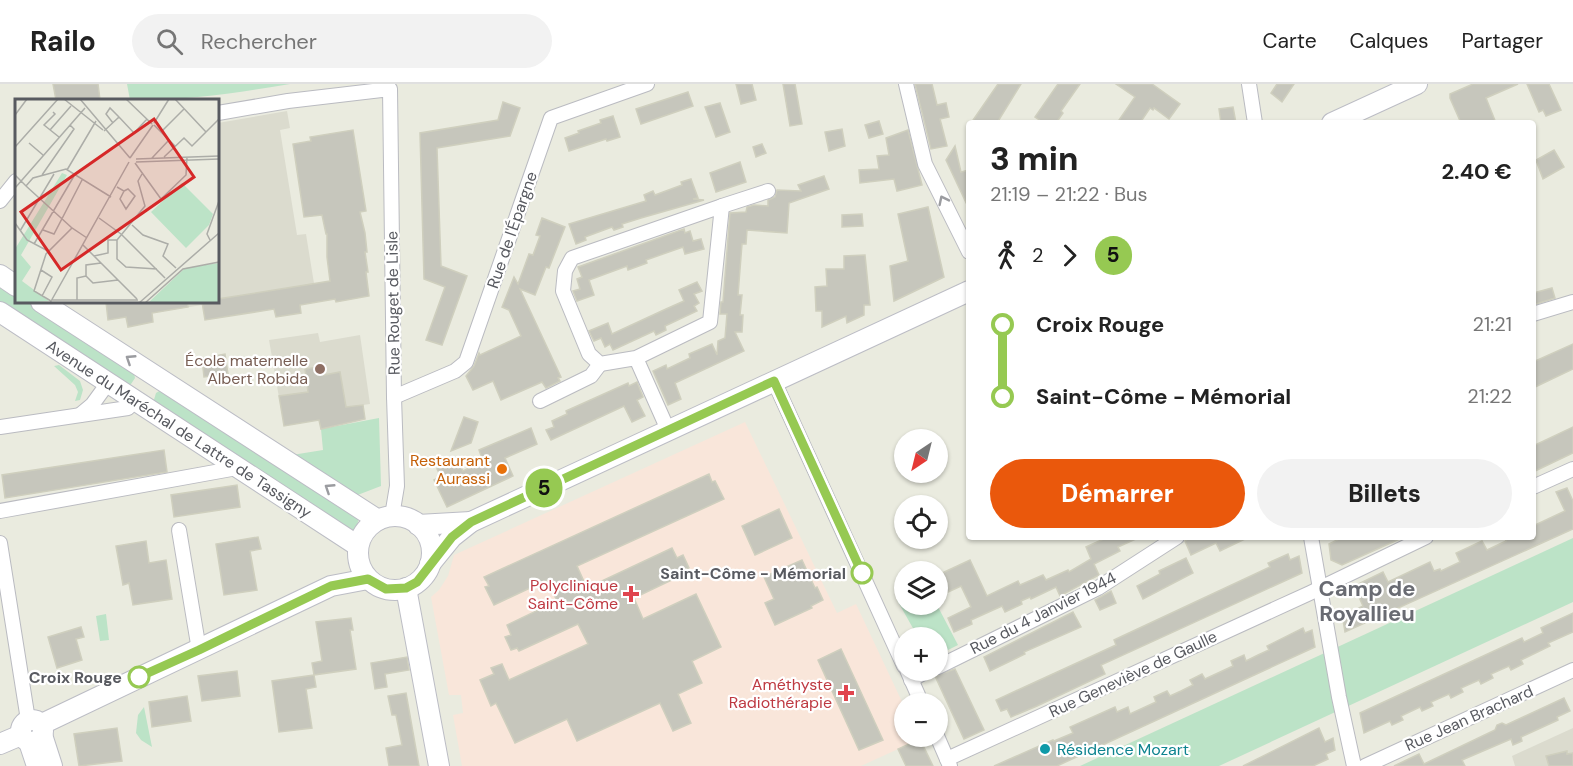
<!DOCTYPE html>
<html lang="fr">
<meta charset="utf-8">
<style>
:root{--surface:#fff;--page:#f2f2f2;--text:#222;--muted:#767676;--line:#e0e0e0;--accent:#ea580c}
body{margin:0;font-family:"DM Sans",sans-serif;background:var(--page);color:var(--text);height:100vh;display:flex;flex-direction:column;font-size:22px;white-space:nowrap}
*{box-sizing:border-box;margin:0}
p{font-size:20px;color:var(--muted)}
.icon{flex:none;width:33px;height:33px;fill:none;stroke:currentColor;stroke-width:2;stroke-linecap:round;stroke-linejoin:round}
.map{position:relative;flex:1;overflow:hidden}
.sheet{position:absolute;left:966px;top:36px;width:570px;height:420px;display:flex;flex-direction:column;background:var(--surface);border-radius:6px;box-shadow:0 2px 4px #0004}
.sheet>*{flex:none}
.badge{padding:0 12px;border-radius:20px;font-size:21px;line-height:39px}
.needle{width:39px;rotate:215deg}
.fabs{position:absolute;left:894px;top:345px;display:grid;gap:12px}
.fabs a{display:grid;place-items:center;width:54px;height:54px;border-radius:50%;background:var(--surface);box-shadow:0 2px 4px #0004;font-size:30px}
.map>.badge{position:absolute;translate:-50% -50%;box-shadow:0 0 0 3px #fff}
.legs{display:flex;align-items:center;gap:9px;height:66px;padding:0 24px;font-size:20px}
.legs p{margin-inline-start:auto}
.summary{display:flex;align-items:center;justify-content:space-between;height:102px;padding:0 24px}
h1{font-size:33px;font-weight:800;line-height:45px}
.primary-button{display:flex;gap:12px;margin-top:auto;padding:12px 24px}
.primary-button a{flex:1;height:69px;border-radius:36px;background:var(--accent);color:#fff;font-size:24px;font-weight:800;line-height:69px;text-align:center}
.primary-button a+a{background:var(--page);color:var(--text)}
ul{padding:0 24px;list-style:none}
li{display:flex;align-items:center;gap:21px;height:72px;font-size:22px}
li i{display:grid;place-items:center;width:9px;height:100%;margin:0 8px;background:currentColor}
li i::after{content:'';width:15px;height:15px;margin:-8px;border:4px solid;border-radius:50%;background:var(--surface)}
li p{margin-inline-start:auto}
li:first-child i{background:linear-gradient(#0000 50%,currentColor 0)}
li:last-child i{background:linear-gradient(currentColor 50%,#0000 0)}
header{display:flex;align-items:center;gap:36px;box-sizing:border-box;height:84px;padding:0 30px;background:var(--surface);border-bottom:2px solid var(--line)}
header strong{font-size:28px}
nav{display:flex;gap:33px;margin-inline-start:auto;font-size:21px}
.search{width:420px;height:54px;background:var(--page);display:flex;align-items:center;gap:15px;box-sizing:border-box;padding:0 21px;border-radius:33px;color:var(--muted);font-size:22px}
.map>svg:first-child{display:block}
.education{fill:#dbdbce}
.medical{fill:#f9e6da}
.green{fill:#bce3c7}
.building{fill:#c6c6bc;stroke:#cfcfbe;stroke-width:1.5}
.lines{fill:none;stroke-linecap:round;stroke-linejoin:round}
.street-casing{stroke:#babbc1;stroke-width:16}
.secondary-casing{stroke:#bcbdc5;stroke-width:22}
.street{stroke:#fff;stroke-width:14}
.secondary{stroke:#fff;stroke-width:20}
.oneway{stroke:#9b9ca0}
.line-1-casing{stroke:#fff;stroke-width:14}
.line-1{stroke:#96c952;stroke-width:9}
.education-dot{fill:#8d6e63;stroke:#fff;stroke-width:2}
.food-dot{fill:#e8710a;stroke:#fff;stroke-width:2}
.stop-1-dot{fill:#fff;stroke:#96c952;stroke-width:3}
.health-dot{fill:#e0444e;stroke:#fff;stroke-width:2}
.culture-dot{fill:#0f9aa8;stroke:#fff;stroke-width:2}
.labels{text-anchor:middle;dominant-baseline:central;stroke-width:4.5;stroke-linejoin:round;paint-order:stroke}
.street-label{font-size:16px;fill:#585a60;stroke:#fff}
.education-label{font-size:16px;fill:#785e54;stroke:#fff;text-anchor:end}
.food-label{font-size:16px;fill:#c56008;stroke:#fff;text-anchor:end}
.stop-label{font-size:16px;font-weight:bold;fill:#585a60;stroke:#fff;text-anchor:end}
.health-label{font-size:16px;fill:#be3a42;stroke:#fff;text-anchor:end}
.culture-label{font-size:16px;fill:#0d838f;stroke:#fff;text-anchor:start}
.district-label{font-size:22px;font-weight:bold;fill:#696b72;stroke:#fff}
.inset-road{fill:none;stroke:#acada8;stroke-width:1.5}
.view{fill:#d62828;fill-opacity:0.15;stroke:#d62828;stroke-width:3}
.inset-edge{fill:none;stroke:#585a60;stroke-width:3}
</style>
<header>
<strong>Railo</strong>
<div class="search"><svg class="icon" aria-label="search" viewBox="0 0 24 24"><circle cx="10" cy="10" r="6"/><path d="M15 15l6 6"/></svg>Rechercher</div>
<nav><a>Carte</a><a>Calques</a><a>Partager</a></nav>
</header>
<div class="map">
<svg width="1573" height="682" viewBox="0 0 1573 682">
<rect width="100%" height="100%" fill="#eaebdf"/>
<g class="education">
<path d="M287 27 290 44 280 46 297 151 306 150 317 218 300 221 301 229 276 233 274 225 205 236 202 221 152 229 153 238 128 243 126 233 108 236 106 218H218V39Z"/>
<path d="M318 249 320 258 360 251 370 320 363 321 365 335 321 345 319 336 284 342 269 256Z"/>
<path d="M1573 644V682H1515L1512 672Z"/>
</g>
<path class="medical" d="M745 338 837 529 856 520 904 622V652L919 653 920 655 861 682H462L453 631 463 629 461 611H449L431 513 439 506 448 492 454 471Z"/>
<g class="green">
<path d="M127 0H290C237 9 184 17 130 16Z"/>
<path d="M0 198 16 209V218H30L133 285 135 294 131 300 127 301 0 222Z"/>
<path d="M59 281 80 297 83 306 80 316 75 317 78 308 75 301 54 282Z"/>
<path d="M161 306 359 434 356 445 352 447 153 319 156 309Z"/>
<path d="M379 334 381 402 355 412 292 371 323 366 321 345Z"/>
<path d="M1573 454V518L1219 682H1080Z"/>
<path d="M904 502V520L937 521 958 561 938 571V554L918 553 897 516 903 512 901 504Z"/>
<path d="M106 530 109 556 100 557 96 532Z"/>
<path d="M144 623 152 663 141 656 136 649 138 631Z"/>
</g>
<g class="building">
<path d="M53 0H98L100 16H56Z"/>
<path d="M736 0H752L756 16 741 20Z"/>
<path d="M783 0H795L802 40 790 42Z"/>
<path d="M915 0H932L937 21 946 19 949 33 940 35 947 62 931 65Z"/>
<path d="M998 0H1021L997 39H971Z"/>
<path d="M1058 0H1080L1061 27 1063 29 1056 39H1044L1035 33Z"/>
<path d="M1116 0H1152L1180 20 1169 35 1154 24 1153 26 1150 24 1140 39H1117L1135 13Z"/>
<path d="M1277 0H1294L1282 18 1271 9Z"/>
<path d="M1473 0H1518L1486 14 1496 39H1461L1450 14V10Z"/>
<path d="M1527 0H1549L1561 26 1546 32 1543 26 1539 28Z"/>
<path d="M688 8 693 22 641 40 636 25Z"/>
<path d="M503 18 520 24 510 52 437 64 441 182 467 192 442 261 426 256 445 203 424 195 420 49 498 36Z"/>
<path d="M720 19 730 48 716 53 705 23Z"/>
<path d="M1233 23 1236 39H1221L1219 25Z"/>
<path d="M613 32 620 53 607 57 606 55 569 67 565 54 579 49 578 47 601 39 600 36Z"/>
<path d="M879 37 883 50 869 54 865 41Z"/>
<path d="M842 45 845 62 829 67 825 48Z"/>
<path d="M353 46 366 127 360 128 365 149 367 168H365L368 188H366L369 212 336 218 335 215 300 221 301 229 276 233 274 225 205 236 202 218H218V215L330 197 327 173V150H326L322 131 304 133 293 60 311 57 310 53Z"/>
<path d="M908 46 922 101 897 107 894 95 860 99 859 86 879 85 877 72 889 71 886 54Z"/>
<path d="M762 60 766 69 756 73 753 63Z"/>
<path d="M955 62 961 88 969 86V125L946 76Z"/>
<path d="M1554 66 1564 83 1543 95 1536 76Z"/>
<path d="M740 78 746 98 716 108 710 89Z"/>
<path d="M824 92 829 105 789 119 787 149 747 146 746 160H742L738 211H742L740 231H743L742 248H735L744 267 675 299 681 315 668 321 653 287 666 281 667 285 690 274 689 270 712 260 717 271 718 257 725 254 727 230H720L721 218H723L730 129 746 128 747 123 754 121 768 122V116L775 113 777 106 801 107 798 101Z"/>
<path d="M691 95 698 114 693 115 704 116 641 134 622 140 623 143 614 146 612 143 585 153 586 156 576 160 569 140 646 117 644 111 653 107 655 111 682 101 681 98Z"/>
<path d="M928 123 944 193 894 217 890 182 908 177 898 130Z"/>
<path d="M862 130 863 142 842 143V131Z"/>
<path d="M542 134 565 143 549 184 546 183 535 211 520 205 561 293 558 294 560 297 546 304 542 298 501 316 493 297 473 306 466 292 474 282 479 269 480 271 521 252 509 226 502 223 514 193 518 200 529 170 533 171 540 152 536 151Z"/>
<path d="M684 145 685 149 690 147 693 157 701 155 704 165 685 170 683 163 646 176 647 179 628 186 627 182 589 196 594 211 577 217 573 207 580 205 577 195 582 193 578 183Z"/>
<path d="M865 171 870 221H864V231L847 239 846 232 822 243V227H816L815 203 827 202 826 185H844V172Z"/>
<path d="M697 198 702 207 694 210 699 219 694 222 697 227 665 242 666 246 656 251 654 247 613 266 610 260 605 263 601 254 594 257 589 247 608 239 612 250 666 225 684 217 679 206Z"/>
<path d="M1552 204 1555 214 1533 221V209Z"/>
<path d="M106 218H187L188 223 152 229 153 238 128 243 126 233 108 236Z"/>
<path d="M1573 260V285L1533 304V278Z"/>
<path d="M225 270 228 290 204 293 202 274Z"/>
<path d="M323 282 324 291 340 288 346 323 363 321 365 335 321 345 319 336 284 342 279 312 308 308 305 285Z"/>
<path d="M637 298 643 313 637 316 645 332 632 338 624 322 551 356 546 346 554 343 552 337 567 330 566 327 628 299 629 302Z"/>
<path d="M464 333 478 338 471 359 451 367Z"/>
<path d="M1573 343V369L1533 388V362Z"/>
<path d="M531 344 537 360 505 374 513 392 447 423 434 396 441 393 437 385 458 376 463 387 483 377 479 366Z"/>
<path d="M164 366 167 388 5 414 2 391Z"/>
<path d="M709 390 712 398 715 397 724 415 577 482 587 504 672 464 677 474 683 471 689 484 683 487 684 490 634 514 643 535 696 510 721 563 692 577 702 599 678 610 691 639 673 647 660 619 577 657 567 635 515 659 496 619 491 622 480 596 494 590 491 584 502 580 509 596 588 560 578 540 519 567 517 564 511 566 505 553 511 551 507 541 557 517 547 496 494 521 485 503 489 502 484 493Z"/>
<path d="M237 401 240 423 174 433 171 411Z"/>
<path d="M1567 404 1573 417V445L1345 548 1343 536 1349 534 1347 530 1363 522 1354 502 1383 488 1388 498 1430 478 1434 487 1440 485 1441 487 1460 478 1456 469 1482 457 1487 466 1506 457 1505 453H1533V442L1565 427 1556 408Z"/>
<path d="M779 425 792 454 755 471 742 442Z"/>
<path d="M258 453 261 465 250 467 257 506 224 511 216 460Z"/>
<path d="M1108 453H1140L1118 463 1120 467 1094 480 1099 491 1060 512 1056 503 1031 515 1030 513 1021 517 1022 520 1005 528 1002 522 971 536 972 540 954 548 948 534 971 523 961 502 944 510 938 491 970 476 987 512 1018 497 1020 501 1043 491 1046 496 1068 486 1069 488 1091 475 1086 463Z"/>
<path d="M1191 453H1249L1220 467 1216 459 1191 471 1185 457Z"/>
<path d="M1343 453H1404L1342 481 1331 476 1329 460Z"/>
<path d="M146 457 149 479 166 476 172 515 133 521 129 499 123 501 116 462Z"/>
<path d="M1288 470 1290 476 1299 472 1302 489 1101 581 1105 590 1037 622 1011 633 1007 625 1001 627 996 616 1116 561 1114 556 1270 483 1268 479Z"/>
<path d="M1186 474 1193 489 1143 515 1137 502 1160 490 1159 487Z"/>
<path d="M802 476 815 504 817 503 823 516 811 522 812 524 775 541 765 519 774 515 764 493Z"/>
<path d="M1111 507 1116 519 1100 526 1095 516Z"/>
<path d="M1073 528 1081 543 1024 568 1025 570 990 587 984 573Z"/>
<path d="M1573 529V548L1548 559 1550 562 1521 576 1523 580 1511 586 1509 582 1491 590 1493 594 1481 600 1479 596 1461 604 1463 608 1451 614 1449 610 1431 618 1433 622 1422 627 1420 623 1401 632 1403 636 1392 641 1390 637 1364 649 1360 629 1522 554 1524 558 1543 549 1541 544Z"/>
<path d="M351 534 353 546H350L356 585 314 591 316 603 306 605 312 644 279 648 272 597 314 591 312 579 322 577 316 538Z"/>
<path d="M81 543 84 553 76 555 82 576 57 584 48 553Z"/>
<path d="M1303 544 1305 549 1312 546 1315 563 1057 682H994L1053 656 1054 657 1073 649 1070 643 1115 623 1117 628 1128 623 1130 630 1156 618 1154 613 1167 607 1170 612 1181 607 1193 601 1190 596 1202 590 1205 595 1233 582 1231 577 1244 571 1246 577 1258 571 1269 566 1267 562Z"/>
<path d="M841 565 883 656 859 666 818 576Z"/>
<path d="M407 573 409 586 385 590 387 603 375 605 371 579Z"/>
<path d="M955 585 984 646 964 655 935 592Z"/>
<path d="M237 587 240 612 202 617 198 592Z"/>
<path d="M406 609 419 682H389L386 664 402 661 396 631H392L388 612Z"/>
<path d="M187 612 191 637 152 643 149 618Z"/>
<path d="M1564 614 1570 627 1557 633 1558 636 1521 653 1522 657 1513 661 1511 655 1462 676 1465 682H1394L1419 670 1424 680 1495 646 1497 641 1502 639 1506 641Z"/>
<path d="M117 644 122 677 79 682 74 650Z"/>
<path d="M1319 644 1325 658 1333 654 1335 666 1326 670 1328 675 1313 682H1243Z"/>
<path d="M920 655 933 682H906L898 665Z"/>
<path d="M1567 667V670L1573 669V682H1549L1546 672Z"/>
</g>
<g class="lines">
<defs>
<g id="street">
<path d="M906 0 925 80 969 168"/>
<path d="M1249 0 1255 39"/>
<path d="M218 29 288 17 390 5 394 313 397 402 392 432"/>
<path d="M0 117 16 97"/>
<path d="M722 122 768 107"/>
<path d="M1533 230 1573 218"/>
<path d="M636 274 600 280 589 270 563 207 565 187 572 174 722 122 710 238 636 274 668 346"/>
<path d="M774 297 904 582"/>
<path d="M394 313 455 287 466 278 551 34 647 0"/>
<path d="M540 317 591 292 600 280"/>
<path d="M80 331 92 321 108 299"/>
<path d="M0 343 128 324 134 316"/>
<path d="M1533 403 1573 385"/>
<path d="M0 427 237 384"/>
<path d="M179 446 199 566"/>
<path d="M1311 453 1339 613 1354 682"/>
<path d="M0 459 28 636"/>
<path d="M938 583 1098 504 1177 453"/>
<path d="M907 586 922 620"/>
<path d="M911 596 929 586"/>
<path d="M937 652 950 682"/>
<path d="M947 675 1310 509 1426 453"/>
<path d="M1365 682 1573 586"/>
</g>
<g id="secondary">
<path d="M1332 39 1417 0"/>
<path d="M0 191 16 202"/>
<path d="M41 218 378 436"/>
<path d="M0 228 358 462"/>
<circle cx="395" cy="469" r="37"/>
<path d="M418 441 471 438"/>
<path d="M430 480 452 453 471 438 969 207"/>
<path d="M406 504 439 682"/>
<circle cx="32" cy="647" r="11"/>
<path d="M42 640 331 502 368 495"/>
<path d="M42 651 52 682"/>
<path d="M29 658 37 682"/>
<path d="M0 660 21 651"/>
</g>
</defs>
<use href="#street" class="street-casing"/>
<use href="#secondary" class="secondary-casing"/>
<use href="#street" class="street"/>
<use href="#secondary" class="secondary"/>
</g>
<defs><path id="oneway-chevron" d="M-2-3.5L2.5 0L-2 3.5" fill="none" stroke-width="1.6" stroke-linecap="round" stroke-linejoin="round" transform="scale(1.5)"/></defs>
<g class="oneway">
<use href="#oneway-chevron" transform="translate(943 116) rotate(-116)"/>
<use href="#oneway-chevron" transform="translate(130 275) rotate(-147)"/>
<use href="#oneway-chevron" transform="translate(329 404) rotate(-147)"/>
</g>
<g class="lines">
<defs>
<path id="line-1" d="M139 593 199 566 331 502 368 495 386 505 406 504 417 498 452 453 471 438 774 297 862 489"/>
</defs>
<use href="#line-1" class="line-1-casing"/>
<use href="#line-1" class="line-1"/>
</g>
<circle class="education-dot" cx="320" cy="285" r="6"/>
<circle class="food-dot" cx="502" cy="385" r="6"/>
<g class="stop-1-dot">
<circle cx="862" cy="489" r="10"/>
<circle cx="139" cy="593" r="10"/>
</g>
<g class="health-dot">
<path d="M628 501h6v6h6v6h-6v6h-6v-6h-6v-6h6z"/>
<path d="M843 600h6v6h6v6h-6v6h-6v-6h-6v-6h6z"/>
</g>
<circle class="culture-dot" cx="1045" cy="665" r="6"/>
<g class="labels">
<g class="street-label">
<text transform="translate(512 146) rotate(-71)">Rue de l'Épargne</text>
<text transform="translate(393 219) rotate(-91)">Rue Rouget de Lisle</text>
<text transform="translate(179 345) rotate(33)">Avenue du Maréchal de Lattre de Tassigny</text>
<text transform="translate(1043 529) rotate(-27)">Rue du 4 Janvier 1944</text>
<text transform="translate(1133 590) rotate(-25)">Rue Geneviève de Gaulle</text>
<text transform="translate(1469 634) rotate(-24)">Rue Jean Brachard</text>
</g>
<g class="education-label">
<text x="308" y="276">École maternelle<tspan x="308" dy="18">Albert Robida</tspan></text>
</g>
<g class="food-label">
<text x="490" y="376">Restaurant<tspan x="490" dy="18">Aurassi</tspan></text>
</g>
<g class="stop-label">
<text x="846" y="489">Saint-Côme - Mémorial</text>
<text x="122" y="593">Croix Rouge</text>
</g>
<g class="health-label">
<text x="618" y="501">Polyclinique<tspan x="618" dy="18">Saint-Côme</tspan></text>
<text x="832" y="600">Améthyste<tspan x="832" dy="18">Radiothérapie</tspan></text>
</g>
<g class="culture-label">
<text x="1057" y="665">Résidence Mozart</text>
</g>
<g class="district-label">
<text x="1367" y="504">Camp de<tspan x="1367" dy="25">Royallieu</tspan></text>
</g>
</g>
<g transform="translate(15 15)">
<rect width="204" height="204" fill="#eaebdf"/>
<path d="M47 74 52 76 6 156 16 168 7 182 34 202 0 204V150ZM167 84 198 115 194 126 171 149 136 113ZM204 164V204H133L170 169Z" fill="#bce3c7"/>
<path class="inset-road" d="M49 0 88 31M65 0 115 59M111 0 137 25M160 0 191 33M38 13 40 15 29 26 44 38M0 16 12 0M98 24 91 15 95 9 104 18M139 24 154 0M139 26 160 47M35 31 56 7M89 32 104 18 119 34 132 20M146 33 169 10M14 44 28 56M0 48 43 0M149 58 169 39 177 47 204 20M115 59 138 26M137 59 154 41M121 60 204 57M121 63 204 60M120 64 146 100 171 76 172 58M52 71 81 22M127 75 123 82 130 107 102 141V160L111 168 142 170M0 76 11 87 18 79 51 70 96 98M27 76 59 30 55 26M11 87 57 129M102 88 109 92 105 100 111 110 120 97 113 90 109 92M0 89 70 9M84 119 106 135 150 179M0 124 12 141 33 152M117 126 128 136 153 145 148 157 161 169M28 131 39 135 67 81M5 132 39 75M195 141 192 135 204 102M19 145 59 77M68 146 122 200M79 157 93 154V141H102M26 171 37 178 27 197M71 177 78 184 103 181M71 177V166L86 164M37 201H123M62 201V179L71 177M36 202 19 192 31 155 57 129 72 139M35 204 114 63M124 204 204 134M130 204 168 170 204 163"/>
<path class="view" d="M139 20 179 78 46 171 6 113Z"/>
<rect width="204" height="204" class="inset-edge"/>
</g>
</svg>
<div class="fabs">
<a><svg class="needle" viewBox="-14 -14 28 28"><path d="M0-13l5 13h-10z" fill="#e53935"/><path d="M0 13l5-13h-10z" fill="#767676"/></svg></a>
<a><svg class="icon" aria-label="locate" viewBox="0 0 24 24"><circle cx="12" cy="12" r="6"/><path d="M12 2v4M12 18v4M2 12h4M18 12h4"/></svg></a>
<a><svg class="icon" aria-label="layers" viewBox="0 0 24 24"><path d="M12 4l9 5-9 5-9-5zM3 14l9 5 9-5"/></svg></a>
<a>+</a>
<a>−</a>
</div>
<b class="badge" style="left:544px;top:404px;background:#96c952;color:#111">5</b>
<section class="sheet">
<div class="summary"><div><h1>3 min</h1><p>21:19 – 21:22 · Bus</p></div><b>2.40 €</b></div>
<div class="legs"><svg class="icon" aria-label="walk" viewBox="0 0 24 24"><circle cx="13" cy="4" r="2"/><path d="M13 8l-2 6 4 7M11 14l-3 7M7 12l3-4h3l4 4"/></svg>2<svg class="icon" aria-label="forward" viewBox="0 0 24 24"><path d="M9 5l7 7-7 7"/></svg><b class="badge" style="background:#96c952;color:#111">5</b></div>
<ul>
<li><i style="color:#96c952"></i><b>Croix Rouge</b><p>21:21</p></li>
<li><i style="color:#96c952"></i><b>Saint-Côme - Mémorial</b><p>21:22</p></li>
</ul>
<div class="primary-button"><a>Démarrer</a><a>Billets</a></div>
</section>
</div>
